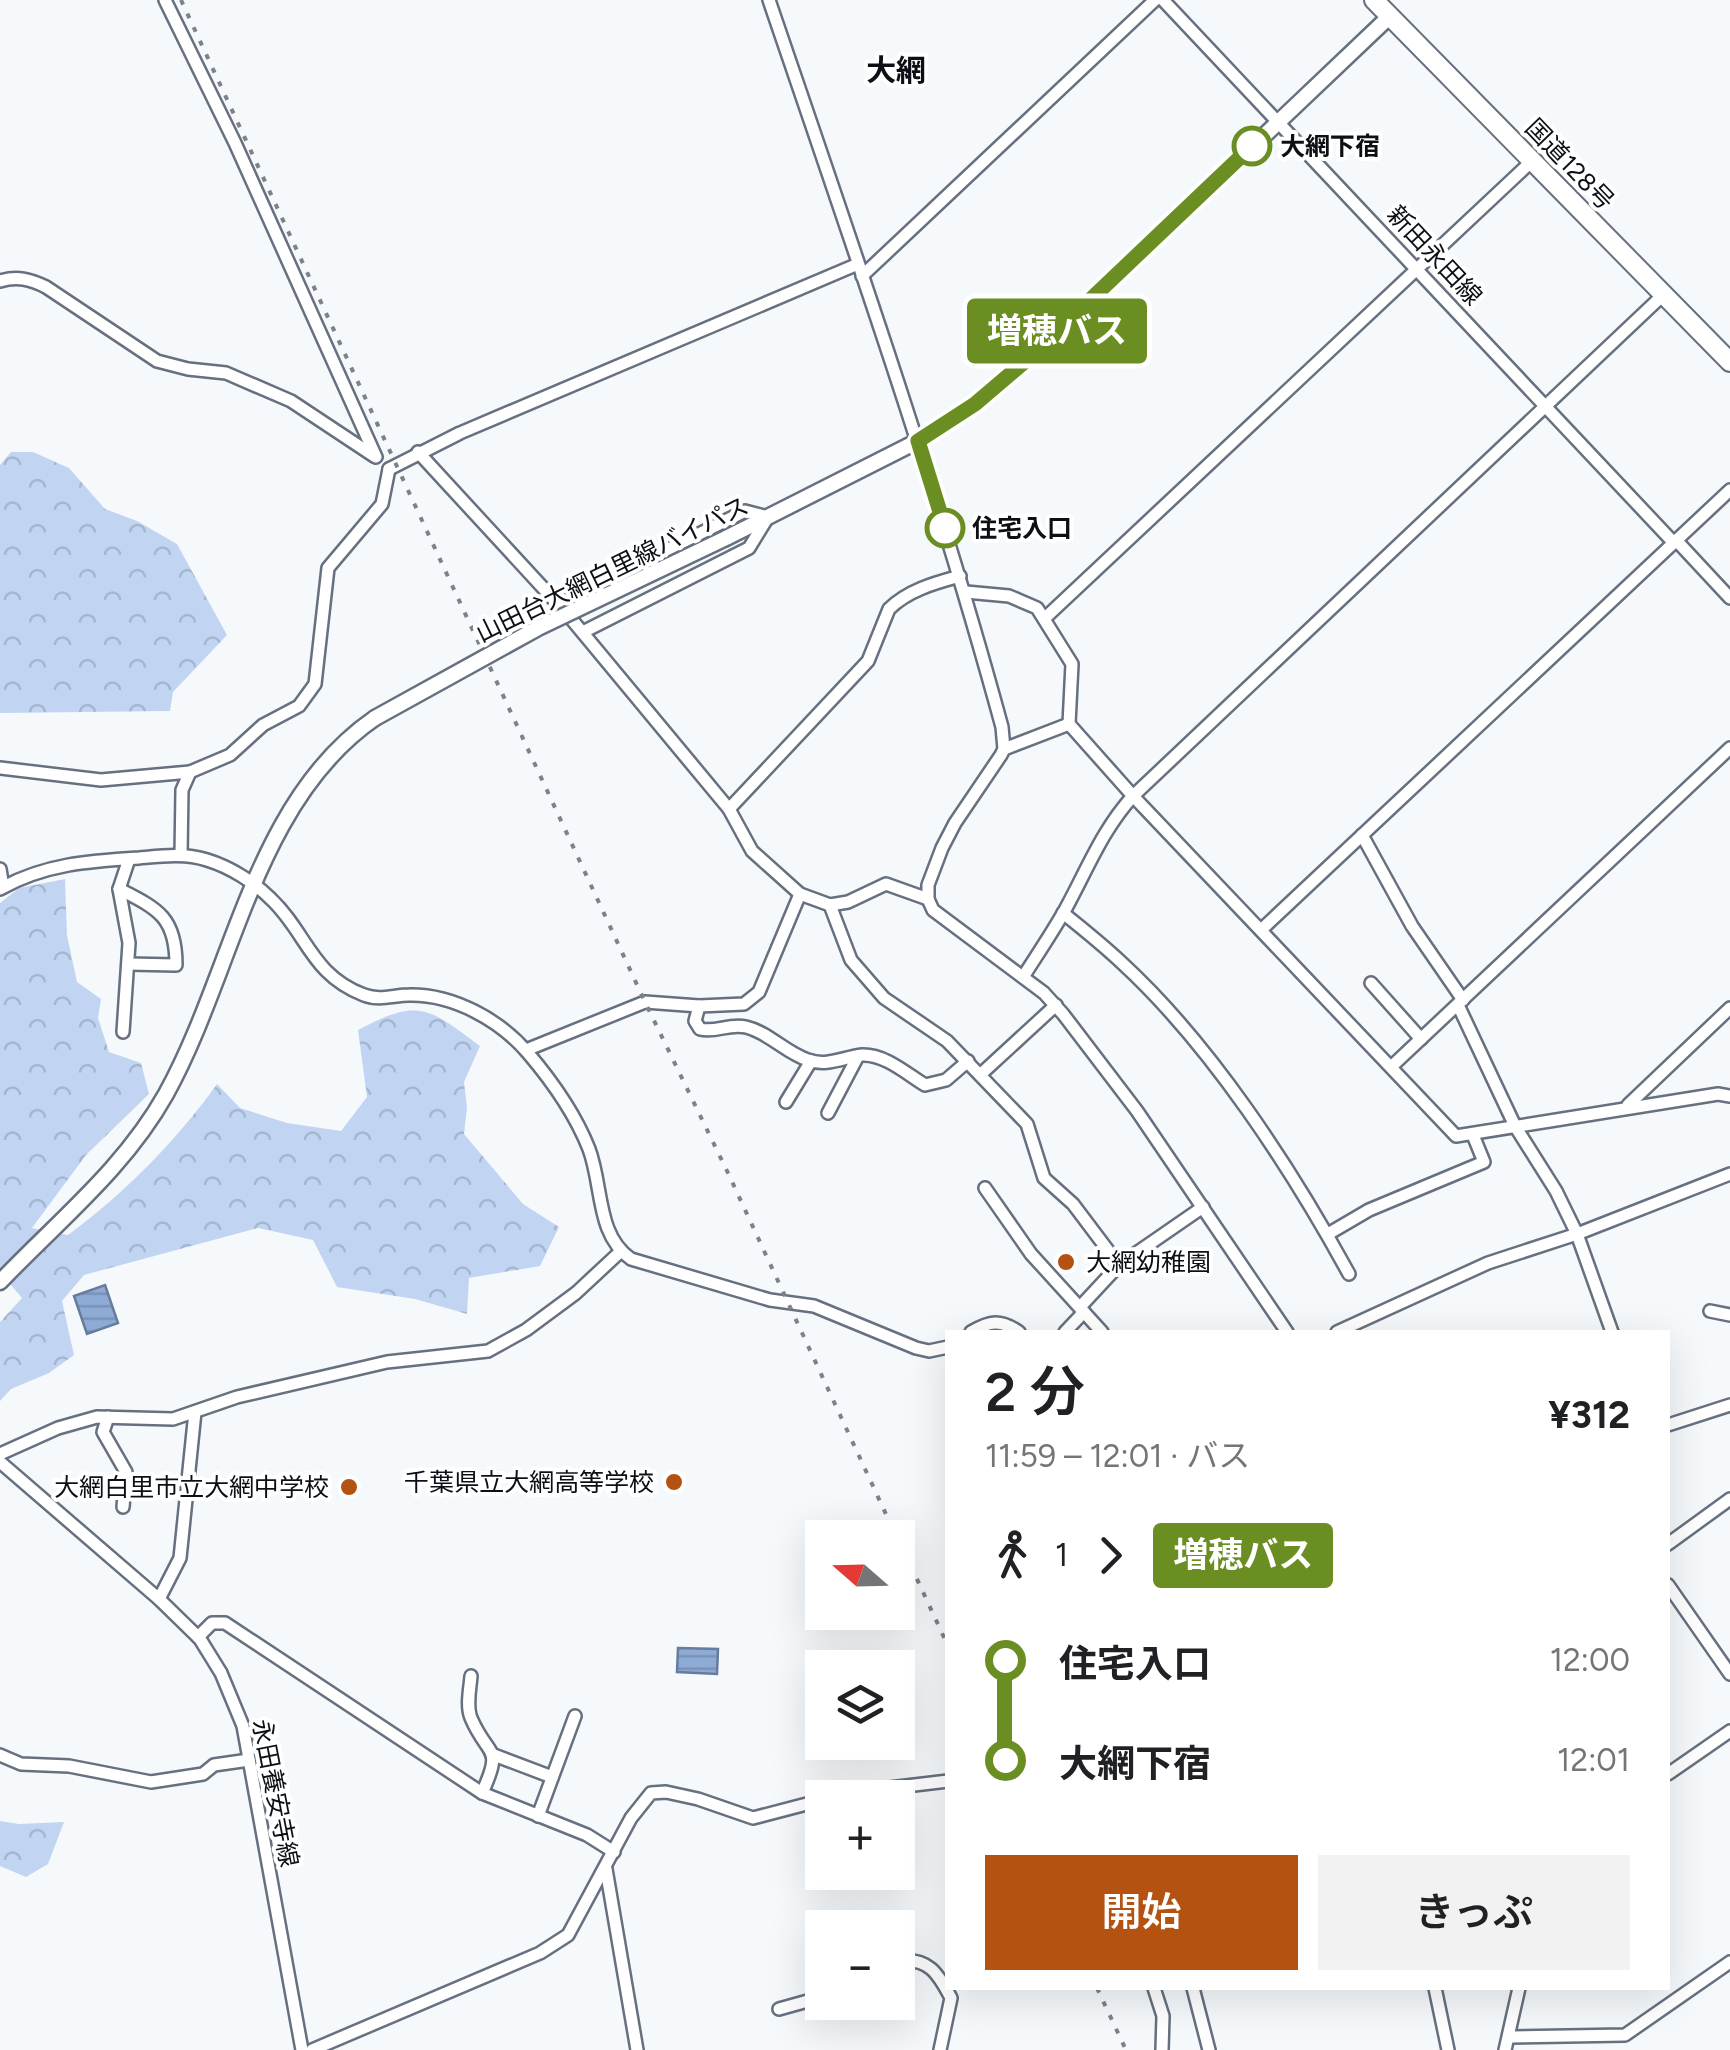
<!DOCTYPE html>
<html lang="ja">
<meta charset="utf-8">
<style>
:root{--surface:#fff;--page:#f2f2f2;--text:#202124;--muted:#757577;--accent:#b45311}
body{margin:0;font-family:Figtree,"Noto Sans JP",sans-serif;background:var(--page);color:var(--text);height:100vh;display:flex;flex-direction:column;font-size:38px;white-space:nowrap}
*{box-sizing:border-box;margin:0}
p{font-size:32px;color:var(--muted)}
.icon{flex:none;width:55px;height:55px;fill:none;stroke:currentColor;stroke-width:2;stroke-linecap:round;stroke-linejoin:round}
.map{position:relative;flex:1;overflow:hidden}
.panel{position:absolute;left:945px;top:1330px;width:725px;height:660px;display:flex;flex-direction:column;background:var(--surface);border-radius:0px;box-shadow:0 10px 40px #0002}
.panel>*{flex:none}
.badge{padding:0 20px;border-radius:8px;font-size:35px;line-height:65px}
.needle{width:65px;rotate:290deg}
.controls{position:absolute;left:805px;top:1520px;display:grid;gap:20px}
.controls a{display:grid;place-items:center;width:110px;height:110px;border-radius:0px;background:var(--surface);box-shadow:0 10px 40px #0002;font-size:50px}
.map>.badge{position:absolute;translate:-50% -50%;box-shadow:0 0 0 5px #fff}
.legs{display:flex;align-items:center;gap:15px;height:110px;padding:0 40px;font-size:32px}
.legs p{margin-inline-start:auto}
.summary{display:flex;align-items:center;justify-content:space-between;height:170px;padding:0 40px}
h1{font-size:55px;font-weight:600;line-height:75px}
.button{display:flex;gap:20px;margin-top:auto;padding:20px 40px}
.button a{flex:1;height:115px;border-radius:0px;background:var(--accent);color:#fff;font-size:40px;font-weight:600;line-height:115px;text-align:center}
.button a+a{background:var(--page);color:var(--text)}
ul{padding:0 40px;list-style:none}
li{display:flex;align-items:center;gap:35px;height:100px;font-size:38px}
li i{display:grid;place-items:center;width:15px;height:100%;margin:0 12px;background:currentColor}
li i::after{content:'';width:25px;height:25px;margin:-12px;border:8px solid;border-radius:50%;background:var(--surface)}
li p{margin-inline-start:auto}
li:first-child i{background:linear-gradient(#0000 50%,currentColor 0)}
li:last-child i{background:linear-gradient(currentColor 50%,#0000 0)}
.map>svg:first-child{display:block}
.forest{fill:url(#forest-crowns)}
.water{fill:url(#water-rules);stroke:#677c9c;stroke-width:2.5}
.lines{fill:none;stroke-linecap:round;stroke-linejoin:round}
.minor-casing{stroke:#66707f;stroke-width:16}
.major-casing{stroke:#66707f;stroke-width:19}
.highway-casing{stroke:#66707f;stroke-width:22}
.minor{stroke:#fff;stroke-width:11}
.major{stroke:#fff;stroke-width:14}
.highway{stroke:#fff;stroke-width:18}
.rail{stroke:#7e8287;stroke-width:4;stroke-dasharray:5 10;stroke-linecap:butt}
.major-bridge-casing{stroke:#66707f;stroke-width:19;stroke-linecap:butt}
.major-bridge{stroke:#fff;stroke-width:14}
.line-1-casing{stroke:#fff;stroke-width:22}
.line-1{stroke:#6b8e23;stroke-width:15}
.stop-1-dot{fill:#fff;stroke:#6b8e23;stroke-width:5}
.poi-dot{fill:#b45311;stroke:#fff;stroke-width:4}
.labels{text-anchor:middle;dominant-baseline:central;stroke-width:8;stroke-linejoin:round;paint-order:stroke}
.stop-label{font-size:25px;font-weight:bold;fill:#0c1016;stroke:#fff;text-anchor:start}
.street-label{font-size:25px;fill:#0c1016;stroke:#fff}
.poi-label{font-size:25px;fill:#0c1016;stroke:#fff;text-anchor:end}
.quarter-label{font-size:30px;font-weight:bold;fill:#0c1016;stroke:#fff}
</style>
<div class="map">
<svg width="1730" height="2050" viewBox="0 0 1730 2050">
<defs>
<pattern id="forest-crowns" width="20" height="18" patternUnits="userSpaceOnUse" patternTransform="scale(2.5)"><rect width="20" height="18" fill="#c1d5f3"/><path d="M2 6a3 3 0 1 1 6 0M12 15a3 3 0 1 1 6 0" fill="none" stroke="#a5b6d0"/></pattern>
<pattern id="water-rules" width="6" height="5" patternUnits="userSpaceOnUse" patternTransform="scale(2.5)"><rect width="6" height="5" fill="#8eabd6"/><path d="M0 2.5h6" fill="none" stroke="#7992b7"/></pattern>
</defs>
<rect width="100%" height="100%" fill="#f6f9fc"/>
<g class="forest">
<path d="M11 452H33L69 468 105 509 137 521 177 544 227 635 173 692 170 711 0 713V465Z"/>
<path d="M65 879 67 935 77 982 101 999 98 1018 109 1052 141 1063 149 1094 86 1155 32 1228 68 1235C125 1193 176 1141 217 1084L240 1108 287 1123 341 1131 367 1097 358 1030C419 997 429 1008 480 1046L464 1082 467 1107 464 1134 523 1204 559 1227 540 1266 469 1278 467 1314 415 1299 337 1287 313 1240 258 1228 84 1275 62 1301 74 1355 49 1373 11 1389 0 1401V1322L22 1298 0 1272V903L19 888Z"/>
<path d="M0 1821 19 1824 64 1822 48 1864 26 1877 0 1866Z"/>
</g>
<g class="water">
<path d="M105 1285 118 1323 87 1334 74 1296Z"/>
<path d="M678 1648 718 1649 717 1674 677 1672Z"/>
</g>
<g class="lines">
<defs>
<g id="minor">
<path d="M165 0 235 143 376 457"/>
<path d="M769 0C851 241 935 481 1002 727L1004 749 1001 755 955 823 942 848 928 885V899L933 910 1044 993 1063 1014 1137 1111 1287 1332"/>
<path d="M1163 0 1673 542"/>
<path d="M862 276 1155 0"/>
<path d="M0 281C17 276 30 279 46 287L157 361 188 369 226 373 291 401 374 456"/>
<path d="M418 452 568 615 729 809 752 851 800 894 830 905 848 902 886 884 928 899"/>
<path d="M389 469 460 433 858 264"/>
<path d="M1676 540 1730 598"/>
<path d="M966 592 1009 596 1037 608 1072 664 1069 724 1133 796 1456 1136 1718 1094 1730 1096"/>
<path d="M559 604 745 511 768 517 749 548 583 632"/>
<path d="M1045 618 1532 161"/>
<path d="M1004 749 1069 724"/>
<path d="M0 768 101 780 190 772"/>
<path d="M729 809 868 661 889 609C908 590 935 583 960 576"/>
<path d="M1362 835 1412 926 1463 1000"/>
<path d="M181 855 182 790 190 772 230 755 263 725 299 706 315 684 328 568 382 504 389 469"/>
<path d="M0 869 3 887"/>
<path d="M0 889C44 864 89 861 139 858 162 856 184 853 207 860 230 867 254 882 271 899 307 933 311 975 364 995 380 1001 394 995 409 995 453 994 500 1020 528 1053 551 1080 576 1116 589 1149 603 1186 596 1235 631 1259L770 1300 814 1306 916 1348 929 1351 948 1347"/>
<path d="M119 889C158 909 176 917 176 965L128 964"/>
<path d="M830 905 851 960 884 998 947 1041 1027 1124 1044 1178 1073 1204 1119 1265"/>
<path d="M1063 913C1083 929 1103 945 1122 963 1211 1045 1291 1168 1349 1274"/>
<path d="M1261 930 1730 490"/>
<path d="M1023 977C1037 955 1052 933 1065 910 1087 870 1102 830 1133 796L1663 295"/>
<path d="M1371 983 1421 1039"/>
<path d="M1458 1005 1515 1126 1556 1191 1577 1234 1612 1332"/>
<path d="M699 1006 695 1021 700 1029C716 1033 729 1023 746 1027 768 1032 786 1053 808 1060 827 1067 844 1057 862 1055 885 1054 907 1074 925 1085L946 1080 968 1061"/>
<path d="M123 1032 129 943 119 889 129 859"/>
<path d="M526 1050 645 1002 699 1006 744 1004 759 992 800 894"/>
<path d="M1391 1067 1730 748"/>
<path d="M981 1074 1056 1005"/>
<path d="M786 1102 811 1061"/>
<path d="M1628 1105 1730 1008"/>
<path d="M828 1113 858 1056"/>
<path d="M985 1188 1031 1254 1102 1332"/>
<path d="M1328 1234 1369 1210 1484 1162 1473 1135"/>
<path d="M1080 1307 1119 1265 1203 1207"/>
<path d="M1710 1311 1730 1315"/>
<path d="M971 1332C990 1321 1000 1319 1019 1332"/>
<path d="M1065 1332 1084 1312"/>
<path d="M1337 1332 1488 1263 1577 1234 1730 1174"/>
<path d="M108 1417 103 1432 126 1472 123 1507"/>
<path d="M1668 1425 1730 1405"/>
<path d="M0 1454 58 1428 97 1417 173 1419 237 1397 387 1362 488 1351 526 1330 576 1293 620 1252"/>
<path d="M0 1462 159 1599 200 1639 221 1673 243 1726 302 2050"/>
<path d="M1668 1544 1730 1499"/>
<path d="M1668 1585 1730 1674"/>
<path d="M159 1599 180 1558 195 1412"/>
<path d="M198 1637 212 1623H225L482 1793 587 1835 614 1852"/>
<path d="M471 1676C470 1689 466 1706 471 1718 488 1758 504 1745 482 1793"/>
<path d="M0 1755 21 1764 69 1766 151 1782 203 1774 214 1765 249 1760"/>
<path d="M494 1755 552 1777"/>
<path d="M1668 1774 1730 1731"/>
<path d="M832 1798 855 1792 948 1781"/>
<path d="M538 1816 575 1716"/>
<path d="M606 1869 637 2050"/>
<path d="M898 1961C928 1957 938 1973 951 1998L940 2050"/>
<path d="M1154 1988 1163 2016 1162 2050"/>
<path d="M1193 1988 1209 2050"/>
<path d="M1435 1988 1448 2050"/>
<path d="M779 2009 822 1997"/>
<path d="M1510 2037 1625 2035 1730 1962"/>
<path d="M312 2050 540 1953 568 1935 631 1818 651 1793 666 1792 698 1799 753 1818 822 1800"/>
<path d="M1505 2050 1519 1988"/>
</g>
<g id="major">
<path d="M726 538 918 441 975 404 1029 359 1390 16"/>
<path d="M0 1282C58 1221 124 1169 166 1094 234 971 254 801 375 718"/>
</g>
<path id="highway" d="M1374 0 1730 362"/>
</defs>
<use href="#minor" class="minor-casing"/>
<use href="#major" class="major-casing"/>
<use href="#highway" class="highway-casing"/>
<use href="#minor" class="minor"/>
<use href="#major" class="major"/>
<use href="#highway" class="highway"/>
<g class="rail">
<path d="M181 0 645 1002 728 1173 897 1538"/>
<path d="M898 1538 948 1646"/>
<path d="M1097 1988 1126 2050"/>
</g>
<defs>
<path id="major-bridge" d="M375 718 538 628 726 538"/>
</defs>
<use href="#major-bridge" class="major-bridge-casing"/>
<use href="#major-bridge" class="major-bridge"/>
</g>
<g class="lines">
<defs>
<path id="line-1" d="M945 528 918 441 975 404 1029 358 1252 146"/>
</defs>
<use href="#line-1" class="line-1-casing"/>
<use href="#line-1" class="line-1"/>
</g>
<g class="stop-1-dot">
<circle cx="1252" cy="146" r="18"/>
<circle cx="945" cy="528" r="18"/>
</g>
<g class="poi-dot">
<circle cx="1066" cy="1262" r="10"/>
<circle cx="674" cy="1482" r="10"/>
<circle cx="349" cy="1487" r="10"/>
</g>
<g class="labels">
<g class="stop-label">
<text x="1280" y="146">大網下宿</text>
<text x="972" y="528">住宅入口</text>
</g>
<g class="street-label">
<text transform="translate(1570 164) rotate(46)">国道128号</text>
<text transform="translate(1435 255) rotate(47)">新田永田線</text>
<text transform="translate(612 569) rotate(-26)">山田台大網白里線バイパス</text>
<text transform="translate(276 1793) rotate(79)">永田養安寺線</text>
</g>
<g class="poi-label">
<text x="1086" y="1262" text-anchor="start">大網幼稚園</text>
<text x="654" y="1482">千葉県立大網高等学校</text>
<text x="329" y="1487">大網白里市立大網中学校</text>
</g>
<g class="quarter-label">
<text x="896" y="70">大網</text>
</g>
</g>
</svg>
<div class="controls">
<a><svg class="needle" viewBox="-14 -14 28 28"><path d="M0-13l5 13h-10z" fill="#e53935"/><path d="M0 13l5-13h-10z" fill="#757577"/></svg></a>
<a><svg class="icon" aria-label="layers" viewBox="0 0 24 24"><path d="M12 4l9 5-9 5-9-5zM3 14l9 5 9-5"/></svg></a>
<a>+</a>
<a>−</a>
</div>
<b class="badge" style="left:1057px;top:331px;background:#6b8e23;color:#fff">増穂バス</b>
<section class="panel">
<div class="summary"><div><h1>2 分</h1><p>11:59 – 12:01 · バス</p></div><b>¥312</b></div>
<div class="legs"><svg class="icon" aria-label="walk" viewBox="0 0 24 24"><circle cx="13" cy="4" r="2"/><path d="M13 8l-2 6 4 7M11 14l-3 7M7 12l3-4h3l4 4"/></svg>1<svg class="icon" aria-label="forward" viewBox="0 0 24 24"><path d="M9 5l7 7-7 7"/></svg><b class="badge" style="background:#6b8e23;color:#fff">増穂バス</b></div>
<ul>
<li><i style="color:#6b8e23"></i><b>住宅入口</b><p>12:00</p></li>
<li><i style="color:#6b8e23"></i><b>大網下宿</b><p>12:01</p></li>
</ul>
<div class="button"><a>開始</a><a>きっぷ</a></div>
</section>
</div>
